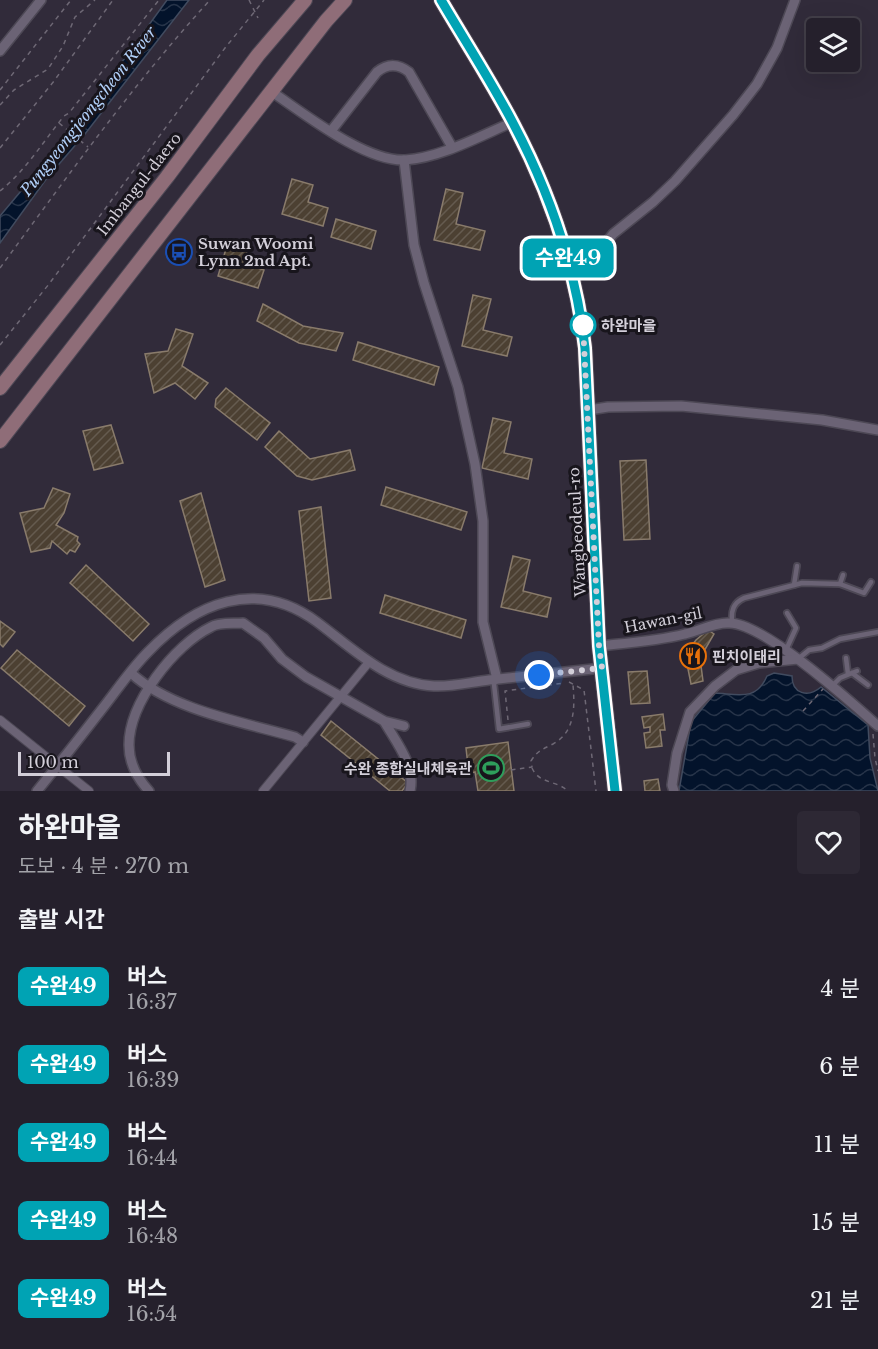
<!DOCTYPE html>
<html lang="ko">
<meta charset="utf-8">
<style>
:root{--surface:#25202c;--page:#2d2834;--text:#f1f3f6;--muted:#a3a3a9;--line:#423e48}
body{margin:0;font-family:"Libre Baskerville","Noto Sans KR",serif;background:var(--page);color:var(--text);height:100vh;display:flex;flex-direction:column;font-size:22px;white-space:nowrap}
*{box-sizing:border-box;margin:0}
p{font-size:20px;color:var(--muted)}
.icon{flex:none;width:33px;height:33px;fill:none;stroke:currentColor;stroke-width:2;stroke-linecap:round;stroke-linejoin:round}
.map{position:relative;height:791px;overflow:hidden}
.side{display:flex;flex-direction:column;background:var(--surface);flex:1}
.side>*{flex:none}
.badge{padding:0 12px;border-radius:9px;font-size:21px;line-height:39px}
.tools{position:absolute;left:806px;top:18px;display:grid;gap:12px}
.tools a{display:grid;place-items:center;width:54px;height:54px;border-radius:6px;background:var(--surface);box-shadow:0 6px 24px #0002,0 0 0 2px var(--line);font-size:30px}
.scale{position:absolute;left:18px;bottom:15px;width:152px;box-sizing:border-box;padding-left:6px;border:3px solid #d3cfd9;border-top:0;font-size:16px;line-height:21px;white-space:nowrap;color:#d3cfd9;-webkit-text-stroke:4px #18151c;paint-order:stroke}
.you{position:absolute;width:30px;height:30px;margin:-15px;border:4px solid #fff;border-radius:50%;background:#1a73e8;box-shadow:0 0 0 9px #1a73e833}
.map>.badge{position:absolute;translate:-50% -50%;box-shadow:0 0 0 3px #fff}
h2{padding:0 18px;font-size:22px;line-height:54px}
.round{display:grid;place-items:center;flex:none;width:63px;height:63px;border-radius:6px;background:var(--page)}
.summary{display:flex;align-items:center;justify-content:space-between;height:102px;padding:0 18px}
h1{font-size:28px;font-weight:700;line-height:45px}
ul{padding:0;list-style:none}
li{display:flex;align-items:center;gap:18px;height:78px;padding:0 18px}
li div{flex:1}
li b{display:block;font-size:22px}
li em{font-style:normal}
li .badge{min-width:66px;font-weight:700;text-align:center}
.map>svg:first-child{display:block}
.water{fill:url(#water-waves);stroke:#414b5f;stroke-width:1.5}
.building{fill:url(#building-hatch);stroke:#897b6b;stroke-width:1.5}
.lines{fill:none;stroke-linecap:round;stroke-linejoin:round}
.service-casing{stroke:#4d4855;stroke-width:8}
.pedestrian-casing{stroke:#4d4855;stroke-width:10}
.minor-casing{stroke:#4d4855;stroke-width:12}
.secondary-casing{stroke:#4d4855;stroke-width:16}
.path{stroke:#6e6875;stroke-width:1.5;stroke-dasharray:4.5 4.5;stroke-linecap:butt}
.service{stroke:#6b6375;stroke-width:4.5}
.pedestrian{stroke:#6b6375;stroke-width:8}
.minor{stroke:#6b6375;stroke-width:9}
.secondary{stroke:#8f6d78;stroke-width:14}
.line-casing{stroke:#fff;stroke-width:14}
.line{stroke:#00a3b4;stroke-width:9}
.walk{stroke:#d3cfd9;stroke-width:6;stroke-dasharray:0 10.8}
.stop-dot{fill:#fff;stroke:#00a3b4;stroke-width:3}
.labels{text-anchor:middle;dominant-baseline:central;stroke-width:6;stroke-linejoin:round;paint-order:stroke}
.street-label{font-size:15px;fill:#d3cfd9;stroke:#18151c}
.poi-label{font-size:15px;font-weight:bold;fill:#d3cfd9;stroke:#18151c;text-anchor:start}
.stop-label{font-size:15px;font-weight:bold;fill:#d3cfd9;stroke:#18151c;text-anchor:start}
.water-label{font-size:16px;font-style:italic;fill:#b0cff8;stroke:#18151c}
</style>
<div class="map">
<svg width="878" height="791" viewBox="0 0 878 791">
<defs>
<pattern id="water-waves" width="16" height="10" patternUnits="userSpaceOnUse" patternTransform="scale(1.5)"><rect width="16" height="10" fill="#03132b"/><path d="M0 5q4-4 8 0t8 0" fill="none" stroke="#273449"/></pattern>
<pattern id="building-hatch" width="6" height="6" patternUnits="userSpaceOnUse" patternTransform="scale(1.5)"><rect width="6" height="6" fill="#4c4032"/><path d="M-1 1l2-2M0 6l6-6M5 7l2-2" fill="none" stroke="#655b4f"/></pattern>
</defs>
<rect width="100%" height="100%" fill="#312b3a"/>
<g class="water">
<path d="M167 0H189L85 134 47 178 0 243V216L74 128Z"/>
<path d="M774 673 792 676C792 694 808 698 821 687L868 725 870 758 878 791H679L691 722 715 693C737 694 756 702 767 676Z"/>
</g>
<g class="building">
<path d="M292 179 313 185 308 202 328 208 323 226 282 214Z"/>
<path d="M446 189 463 193 456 224 485 231 480 250 434 240Z"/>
<path d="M336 219 376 231 371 249 331 237Z"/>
<path d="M228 242 248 247 244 264 264 270 258 288 218 276Z"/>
<path d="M473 295 491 299 483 330 512 337 507 356 462 346Z"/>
<path d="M263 304 303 326 343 333 336 351 299 343 257 321Z"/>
<path d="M176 329 193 334 182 366 208 383 195 399 175 383 154 393 145 354 168 351Z"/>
<path d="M358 342 439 367 434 385 353 360Z"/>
<path d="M226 388 270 423 257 440 215 407 216 399Z"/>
<path d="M493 418 511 422 504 453 532 459 528 479 482 468Z"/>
<path d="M111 425 123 463 94 470 83 431Z"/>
<path d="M279 431 310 459 350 450 355 470 312 480 297 476 265 447Z"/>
<path d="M646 460 650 539 624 540 620 461Z"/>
<path d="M386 487 467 512 461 530 381 505Z"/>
<path d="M53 488 70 494 64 513 56 525 78 537 77 541 80 544 75 552 70 550 67 554 52 541 50 548 31 552 20 513 44 508Z"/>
<path d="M201 493 225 580 205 587 180 501Z"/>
<path d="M321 507 331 598 309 601 299 511Z"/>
<path d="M513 556 530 560 523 591 551 598 547 617 501 607Z"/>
<path d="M86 565 149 624 133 641 70 583Z"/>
<path d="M385 595 466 620 461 638 380 613Z"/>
<path d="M0 621 15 632 3 647 0 644Z"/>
<path d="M708 630 714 634 700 658 703 681 691 684 685 654 696 640Z"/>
<path d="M17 650 85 706 69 726 1 668Z"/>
<path d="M647 671 650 703 631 704 628 672Z"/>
<path d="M663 714 665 730H660L662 746 646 748 644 733 650 732V727L644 728 642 717Z"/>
<path d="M331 721 408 783 402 791H390L321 735Z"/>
<path d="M508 742 514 791H478L475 772 471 773 470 766H468L466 748Z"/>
<path d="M658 779 660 791H645L644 781Z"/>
</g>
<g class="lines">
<defs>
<g id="service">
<path d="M840 584 843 575"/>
<path d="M794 585 797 566"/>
<path d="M732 622C731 611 733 603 744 598L802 583 840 584 864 593 871 582"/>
<path d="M786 650 796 628 787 613"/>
<path d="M846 658 848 674"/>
<path d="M798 659 809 650 822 648 840 639 878 632"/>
<path d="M852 673 868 685"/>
<path d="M497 679 494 684 499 729 528 724"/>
<path d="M832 686 840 678 857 671"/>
</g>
<g id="pedestrian">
<path d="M0 720 89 791"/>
<path d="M263 791 369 662"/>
</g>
<g id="minor">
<path d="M0 51 41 0"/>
<path d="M272 92C305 114 365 162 405 160 440 158 480 136 513 122"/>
<path d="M331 131 377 72C388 63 399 64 409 72L452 147"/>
<path d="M404 160 414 245 424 283 458 387 475 464 483 521V622L497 679"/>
<path d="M573 272 593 259 613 234 653 202 675 181 733 115 757 84 777 48 795 0"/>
<path d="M589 410 608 407 681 406 822 420 878 430"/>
<path d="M599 646C628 643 657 641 685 634 699 631 715 622 729 623 764 623 850 701 878 726"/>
<path d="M131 673C171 710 243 722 295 737L303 742"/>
<path d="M384 721C396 742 416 766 410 791"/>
<path d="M37 791C59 764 81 736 102 709 117 690 131 669 148 652 195 603 256 577 317 622 352 648 388 684 434 686 452 687 471 682 489 680 526 676 564 672 602 668"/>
<path d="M149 791C137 778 129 763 129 745 129 703 174 645 211 627 219 622 233 624 243 623L264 638 282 659 306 677 384 721 404 726"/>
<path d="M674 791 672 785 677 753 690 712 715 686 736 670 759 663 798 659"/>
</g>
<g id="secondary">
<path d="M441 0C465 41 491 81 513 123 550 193 576 269 585 348L599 646 615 791"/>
<path d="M0 388 167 177 258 55 305 0"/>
<path d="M0 441 326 21 345 0"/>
</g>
</defs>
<use href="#service" class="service-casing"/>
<use href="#pedestrian" class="pedestrian-casing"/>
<use href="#minor" class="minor-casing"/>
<use href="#secondary" class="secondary-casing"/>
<g class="path">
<path d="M249 0 258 18"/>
<path d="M0 90 71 0"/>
<path d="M0 105 14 90 48 69 63 46 75 17 95 0"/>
<path d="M59 123 88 147"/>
<path d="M0 148 54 81 113 0"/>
<path d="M0 191C26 170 43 142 64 116L69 113 159 0"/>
<path d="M0 268C67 177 134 83 210 0"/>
<path d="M0 345 49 284 225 48 264 0"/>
<path d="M569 682 584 690 596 791"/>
<path d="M803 711 823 689"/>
<path d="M508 720 505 691 564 683"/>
<path d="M873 734 875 758 878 771"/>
<path d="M532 768C539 784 556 780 568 791"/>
<path d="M511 770 532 767 531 761C537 751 543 749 553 744 575 732 575 708 573 685"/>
</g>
<use href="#service" class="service"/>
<use href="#pedestrian" class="pedestrian"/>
<use href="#minor" class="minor"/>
<use href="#secondary" class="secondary"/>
</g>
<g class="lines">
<defs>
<path id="line" d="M441 0C465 41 491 81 513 123 550 193 576 269 585 348L599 646 615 791"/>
</defs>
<use href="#line" class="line-casing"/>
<use href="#line" class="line"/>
<path class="walk" d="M539 675 602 668 599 646 583 325"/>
</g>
<defs>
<symbol id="bus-ring" viewBox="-11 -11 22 22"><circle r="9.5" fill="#18151c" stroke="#1a4fb4" stroke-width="1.5"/><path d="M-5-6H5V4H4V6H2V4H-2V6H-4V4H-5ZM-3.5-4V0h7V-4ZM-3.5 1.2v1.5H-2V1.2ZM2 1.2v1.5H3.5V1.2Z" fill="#1a4fb4"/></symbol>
<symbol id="restaurant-ring" viewBox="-11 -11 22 22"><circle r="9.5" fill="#18151c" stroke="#e8710a" stroke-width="1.5"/><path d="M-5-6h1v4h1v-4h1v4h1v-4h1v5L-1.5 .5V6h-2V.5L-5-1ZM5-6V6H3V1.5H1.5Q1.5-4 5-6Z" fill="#e8710a"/></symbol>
<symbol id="stadium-ring" viewBox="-11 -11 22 22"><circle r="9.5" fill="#18151c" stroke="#2e9e5b" stroke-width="1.5"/><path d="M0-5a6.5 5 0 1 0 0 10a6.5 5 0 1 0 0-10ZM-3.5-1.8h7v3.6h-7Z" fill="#2e9e5b"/></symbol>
</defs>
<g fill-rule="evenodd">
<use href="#bus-ring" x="164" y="237" width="30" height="30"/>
<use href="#restaurant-ring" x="678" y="641" width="30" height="30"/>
<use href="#stadium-ring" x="476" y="753" width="30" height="30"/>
</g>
<circle class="stop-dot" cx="583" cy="325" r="12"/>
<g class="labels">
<g class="street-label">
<text transform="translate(139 184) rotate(-52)">Imbangul-daero</text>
<text transform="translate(577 532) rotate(-93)">Wangbeodeul-ro</text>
<text transform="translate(663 620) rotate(-11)">Hawan-gil</text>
</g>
<g class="poi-label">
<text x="198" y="243">Suwan Woomi<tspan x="198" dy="17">Lynn 2nd Apt.</tspan></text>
<text x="712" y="656">핀치이태리</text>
<text x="472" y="768" text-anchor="end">수완 종합실내체육관</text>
</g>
<g class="stop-label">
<text x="601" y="325">하완마을</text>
</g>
<g class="water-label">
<text transform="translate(88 111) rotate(-52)">Pungyeongjeongcheon River</text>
</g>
</g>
</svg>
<div class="tools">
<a><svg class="icon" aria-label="layers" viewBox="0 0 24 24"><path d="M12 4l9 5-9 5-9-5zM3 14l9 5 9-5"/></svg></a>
</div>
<div class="scale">100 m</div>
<div class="you" style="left:539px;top:675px"></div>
<b class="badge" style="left:568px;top:258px;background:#00a3b4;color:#fff">수완49</b>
</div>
<section class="side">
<div class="summary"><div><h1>하완마을</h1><p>도보 · 4 분 · 270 m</p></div><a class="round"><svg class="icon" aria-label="heart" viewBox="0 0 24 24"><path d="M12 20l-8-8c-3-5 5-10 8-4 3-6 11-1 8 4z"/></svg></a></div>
<h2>출발 시간</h2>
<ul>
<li><span class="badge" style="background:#00a3b4;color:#fff">수완49</span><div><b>버스</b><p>16:37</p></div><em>4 분</em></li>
<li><span class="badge" style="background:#00a3b4;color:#fff">수완49</span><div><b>버스</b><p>16:39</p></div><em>6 분</em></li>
<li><span class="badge" style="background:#00a3b4;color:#fff">수완49</span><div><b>버스</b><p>16:44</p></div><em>11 분</em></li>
<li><span class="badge" style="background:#00a3b4;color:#fff">수완49</span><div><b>버스</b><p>16:48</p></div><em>15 분</em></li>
<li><span class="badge" style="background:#00a3b4;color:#fff">수완49</span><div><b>버스</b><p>16:54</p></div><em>21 분</em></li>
</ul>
</section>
